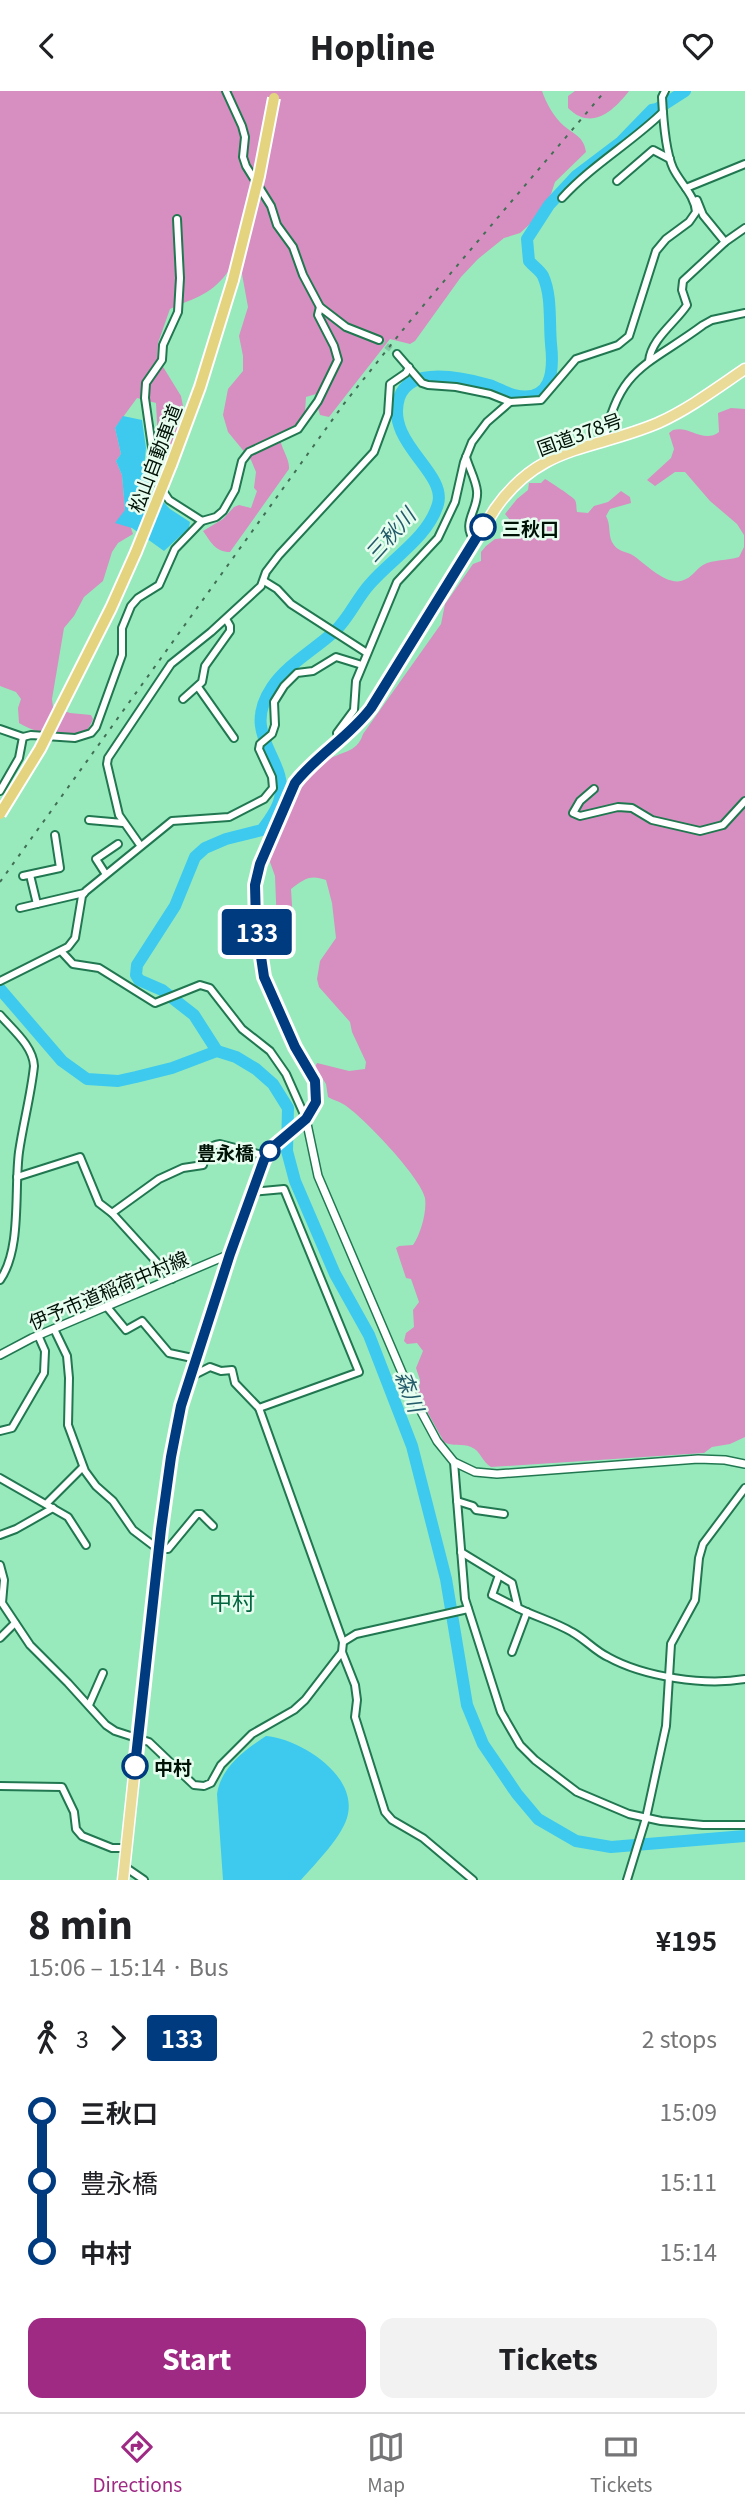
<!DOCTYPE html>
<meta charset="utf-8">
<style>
:root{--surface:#fff;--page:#f2f2f2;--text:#202124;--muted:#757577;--line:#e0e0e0;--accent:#9f2a84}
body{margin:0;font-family:Georgia,"Noto Sans JP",serif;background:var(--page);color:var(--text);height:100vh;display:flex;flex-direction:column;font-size:26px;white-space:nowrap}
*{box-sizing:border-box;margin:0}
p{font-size:23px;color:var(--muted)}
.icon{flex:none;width:38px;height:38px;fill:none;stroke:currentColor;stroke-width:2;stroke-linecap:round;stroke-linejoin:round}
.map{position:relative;height:1789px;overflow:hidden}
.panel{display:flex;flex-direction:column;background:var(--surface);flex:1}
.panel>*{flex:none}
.badge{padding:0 14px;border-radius:5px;font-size:24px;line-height:46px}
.map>.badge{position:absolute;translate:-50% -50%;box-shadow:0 0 0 4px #fff}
.legs{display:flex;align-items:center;gap:10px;height:77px;padding:0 28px;font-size:23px}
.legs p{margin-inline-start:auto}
.summary{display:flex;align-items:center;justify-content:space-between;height:119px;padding:0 28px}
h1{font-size:38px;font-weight:800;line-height:52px}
.button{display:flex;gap:14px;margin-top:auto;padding:14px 28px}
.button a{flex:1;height:80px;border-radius:14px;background:var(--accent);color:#fff;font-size:28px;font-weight:800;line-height:80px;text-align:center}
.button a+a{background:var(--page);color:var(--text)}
ul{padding:0 28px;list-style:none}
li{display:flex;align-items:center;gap:24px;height:70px;font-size:26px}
li i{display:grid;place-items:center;width:10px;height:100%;margin:0 9px;background:currentColor}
li i::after{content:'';width:18px;height:18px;margin:-9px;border:5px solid;border-radius:50%;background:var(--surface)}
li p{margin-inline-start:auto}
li:first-child i{background:linear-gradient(#0000 50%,currentColor 0)}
li:last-child i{background:linear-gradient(currentColor 50%,#0000 0)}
header{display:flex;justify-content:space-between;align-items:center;height:91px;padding:0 28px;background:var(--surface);font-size:32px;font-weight:800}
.tab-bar{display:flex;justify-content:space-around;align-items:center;height:98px;border-top:2px solid var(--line);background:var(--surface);font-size:19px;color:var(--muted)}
.tab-bar a{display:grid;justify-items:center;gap:4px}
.tab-bar .selected{color:var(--accent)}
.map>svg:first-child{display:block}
.green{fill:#d68fc0}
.water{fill:#3dcaee}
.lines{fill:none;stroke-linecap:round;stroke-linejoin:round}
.river{stroke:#3dcaee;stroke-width:12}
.minor-tunnel{stroke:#81c9a2;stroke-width:6;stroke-dasharray:6 3;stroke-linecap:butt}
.minor-casing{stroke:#217750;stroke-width:10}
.tertiary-casing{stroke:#217750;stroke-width:10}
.trunk-casing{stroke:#fff;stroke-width:13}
.motorway-casing{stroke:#fff;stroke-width:14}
.minor{stroke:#fff;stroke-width:6}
.tertiary{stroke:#fff;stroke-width:7}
.trunk{stroke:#eadc98;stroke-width:10}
.motorway{stroke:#e4d47f;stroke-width:10}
.rail{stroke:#416e54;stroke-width:2;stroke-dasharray:3.5 7;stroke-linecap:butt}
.motorway-bridge-casing{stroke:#fff;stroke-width:14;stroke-linecap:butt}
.motorway-bridge{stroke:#e4d47f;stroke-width:10}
.line-1-casing{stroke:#fff;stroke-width:16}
.line-1{stroke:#003b80;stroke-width:10}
.stop-1-dot{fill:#fff;stroke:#003b80;stroke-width:3.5}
.labels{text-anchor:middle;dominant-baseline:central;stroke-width:5;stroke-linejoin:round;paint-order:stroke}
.street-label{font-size:19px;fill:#001106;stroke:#e6fdef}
.stop-label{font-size:19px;font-weight:bold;fill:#001106;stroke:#e6fdef;text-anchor:start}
.water-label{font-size:21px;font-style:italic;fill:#245b6a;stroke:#e6fdef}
.quarter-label{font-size:23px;fill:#01653f;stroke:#e6fdef}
</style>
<header><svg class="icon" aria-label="back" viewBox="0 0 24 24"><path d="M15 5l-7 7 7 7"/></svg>Hopline<svg class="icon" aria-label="heart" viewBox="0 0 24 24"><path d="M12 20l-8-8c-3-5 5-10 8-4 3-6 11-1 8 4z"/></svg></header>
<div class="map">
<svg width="745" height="1789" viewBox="0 0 745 1789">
<rect width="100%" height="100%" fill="#98eabd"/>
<g class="green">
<path d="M0 0H542C546 12 554 26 564 35 575 44 584 46 586 61L555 91 551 103 530 133 520 142 504 147 478 168 461 186 415 250 410 253 390 248 329 326 320 324 318 317 324 305 316 303 306 306 305 321 297 335 280 345C280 357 290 367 289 378L230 461C215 461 211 451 203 440L223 428 234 416 239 414 251 417 257 400 254 397 256 381 251 369 228 341 223 324 228 298 243 280V265L239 245 248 216 242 183 230 178C212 204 196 206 170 218L158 252 157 266 181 305 183 315 179 333 165 374 159 371 156 312 137 307 115 337 121 363 116 370 122 384 125 419 133 443 118 452 112 461 103 490 84 506 74 525 64 537 52 608 53 616 70 622 91 624 93 628C91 633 88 639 84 642 68 652 34 641 19 632L18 617 21 608 16 601 0 595Z"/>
<path d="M575 0H629C614 19 592 41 568 17V5Z"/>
<path d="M731 317 745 318V1346L730 1353 712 1356 704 1362 491 1376C482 1371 481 1360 471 1356 462 1352 452 1356 444 1351L418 1304 420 1289 416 1277 423 1260 417 1252 407 1253 404 1250 406 1242 414 1236 413 1219 419 1211 411 1188 406 1187 396 1157 399 1155 413 1154C421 1143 427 1120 425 1107 422 1088 361 1023 343 1013 338 1010 333 1009 328 1006L326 993 315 976 317 972 349 980 365 978 366 971 352 941 350 931 319 896 317 888 320 870 336 847 332 812 326 789C310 783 304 788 291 798L293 830 288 838 282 839 277 836 275 785 270 771 271 762C285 728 296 694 326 670 340 660 357 663 363 643L441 533 445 513 473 473 481 470V461L486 455 495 448 505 447 514 434 505 423 517 408 528 399 529 392H541L545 388C549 390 573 406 575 409 577 413 576 417 577 421L588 422 594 415 608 411 621 400 630 406 631 412 610 418 606 425C611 434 608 443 612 451 617 461 626 460 634 465 647 474 669 498 686 488 693 485 696 478 703 474 714 468 727 470 739 466L744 456V444L737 433 710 410 685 381H675L655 395 647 389 671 367 674 358 669 342 673 339C690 334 703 353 719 341L718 322Z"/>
</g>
<g class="water">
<path d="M123 325 142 329 146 357 144 376 153 400 170 418 190 431 189 437 164 460 132 437 115 432 125 419 122 384 116 370 121 363 115 337Z"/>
<path d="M266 1645C300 1648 356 1683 348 1723 344 1744 315 1773 301 1789H223L217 1703C221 1676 245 1659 266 1645Z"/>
</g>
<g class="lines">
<g class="river">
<path d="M0 898 62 970 87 988 118 990 136 986 172 977 217 960 236 966 256 978 273 993 288 1017 287 1060 295 1090 335 1183 369 1244 412 1355 446 1488 467 1614 483 1653 517 1703 538 1728 576 1750 611 1756 745 1745"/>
<path d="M217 960 194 924 162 899 139 889 136 884 137 874 175 815 195 766 205 757 226 748 262 739C269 730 278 717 280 707 289 668 239 645 272 596 288 573 314 559 335 540 349 527 357 507 370 493 391 468 428 447 438 413 447 381 385 352 399 307 410 274 464 287 489 294 498 297 506 302 514 304 552 313 554 280 551 253 549 231 552 205 543 185 540 179 533 175 529 170L527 148 549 114 576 85 621 51 652 19 657 18 685 0"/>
</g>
<path class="minor-tunnel" d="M379 249 397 263"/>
<defs>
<g id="minor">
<path d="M226 0 242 35 245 46 243 66 246 75 271 115 277 134 293 156 303 184 320 216 346 236 379 249"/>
<path d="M617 90 653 59 670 68"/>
<path d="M686 97 745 73"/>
<path d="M562 107C592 74 631 52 663 21"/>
<path d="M697 109 703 124 725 151"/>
<path d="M177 128 180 187 178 221 163 254 162 269 146 292 145 307 157 391 169 409 202 430"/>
<path d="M397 263 422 292 428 294 456 296 490 303 510 311 541 309 576 268 618 254 629 245 656 160 666 148 689 131 696 121C695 104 680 92 673 77 665 59 663 26 662 6L665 0"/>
<path d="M649 270C651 248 676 231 687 214L682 199 683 190 725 151 745 137"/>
<path d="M604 351C619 275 648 275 703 234L712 229 745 222"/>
<path d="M466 366C469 377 476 389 477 400 479 419 460 432 475 450"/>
<path d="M264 490 277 498 291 513 367 562"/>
<path d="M198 596 234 647"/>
<path d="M183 608 202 591 205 575 230 540V535L226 528"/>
<path d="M0 638 23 646 31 644 75 647 91 642 96 636 122 564V537L131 515 138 507 159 494 175 458 202 430 216 426 223 420 235 399 242 370 249 361 298 338 318 310 338 269 334 255 318 224 320 216"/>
<path d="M340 651 337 642 354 619 356 590 397 491 438 447 455 411 464 371 472 351 487 331 510 311"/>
<path d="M594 698 580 710 573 722 580 725 618 716 632 717 652 729 700 740 723 734 745 710"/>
<path d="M0 700 19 667 23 646"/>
<path d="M89 729 123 732"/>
<path d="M140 754 119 724 107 673 108 667 171 573 211 541 261 495 266 481 279 464 374 361 388 323 390 293 406 282 409 276"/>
<path d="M105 782 96 768 118 753"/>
<path d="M30 784 37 813"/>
<path d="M23 785 60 777 55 744"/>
<path d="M20 817 84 802"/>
<path d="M61 860 73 873 99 877 155 912 200 894 210 897 242 938 270 960 286 983 306 1028"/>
<path d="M0 890 68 856 75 847 82 805 86 800 172 730 229 726 264 708 273 697 272 686 259 658 260 653 272 643 275 634 274 611 284 595 297 582 313 580 336 566 362 574"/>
<path d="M0 924C13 939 33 955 34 975 31 1004 23 1033 19 1061 14 1099 22 1158 0 1189"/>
<path d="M17 1086 80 1066 99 1112 112 1122 172 1188"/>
<path d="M251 1101 284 1098 359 1281 259 1317 343 1551 342 1561 355 1594 357 1609 355 1626 385 1721 392 1729 423 1747 473 1789"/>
<path d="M112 1122 159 1088 183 1077 203 1074C206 1063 206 1055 220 1053L266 1065"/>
<path d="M107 1216 126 1239 142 1230 169 1262 197 1268"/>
<path d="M54 1238 67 1265 69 1287 68 1334 85 1380 96 1395 113 1410 133 1439 158 1458H168L197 1423H201L213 1435"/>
<path d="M192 1285 210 1276 221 1280 232 1279 235 1292 259 1317"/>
<path d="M0 1340 12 1337 44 1282 45 1260 38 1244"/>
<path d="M454 1371 465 1508 501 1621 520 1654 535 1669 577 1701 629 1723 661 1730 703 1734H745"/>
<path d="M0 1387 68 1426 86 1454"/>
<path d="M457 1410 473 1415 476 1419 504 1423"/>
<path d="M46 1413 83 1376"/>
<path d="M0 1444 16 1438 53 1417"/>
<path d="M461 1461 512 1492 518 1517C536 1526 555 1531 572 1541 585 1548 595 1560 608 1566 644 1586 705 1595 745 1588"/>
<path d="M0 1474 4 1489 2 1512 30 1554 68 1592 106 1634 115 1640 149 1651 194 1694 204 1695 211 1692 221 1674 252 1643 294 1619 305 1609 342 1561"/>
<path d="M499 1484 492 1504 518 1517"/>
<path d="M0 1547 15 1532"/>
<path d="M343 1551 356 1543 468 1518"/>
<path d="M512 1561 527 1521"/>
<path d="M89 1614 103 1582"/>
<path d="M0 1695 62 1696 74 1721 76 1738 82 1745 112 1757H126"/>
<path d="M125 1776 144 1789"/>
<path d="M627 1789 646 1727 666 1635 671 1553 695 1509 699 1467 703 1453 745 1397"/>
</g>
<g id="tertiary">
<path d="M306 1028 318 1085 409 1298 437 1350 454 1371 475 1381 497 1383 698 1368 725 1369 745 1373"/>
<path d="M0 1264 32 1247 230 1163"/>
</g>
<path id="trunk" d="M123 1789 158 1458 171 1366 181 1315 230 1163 264 1069 274 1055 306 1028 316 1011 315 990 295 956 265 886 258 854 256 832 255 794 260 773 295 692C317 664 349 646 371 617L495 418C540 353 592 360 658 332 689 318 717 297 745 278"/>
<g id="motorway">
<path d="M171 374 200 296 233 189"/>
<path d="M61 616 111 517 136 461"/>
</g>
</defs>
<use href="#minor" class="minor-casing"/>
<use href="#tertiary" class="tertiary-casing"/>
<use href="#trunk" class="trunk-casing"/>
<use href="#motorway" class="motorway-casing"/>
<use href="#minor" class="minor"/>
<use href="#tertiary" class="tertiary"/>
<use href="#trunk" class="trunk"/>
<use href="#motorway" class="motorway"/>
<path class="rail" d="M0 791 343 314 406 235 605 0"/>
<defs>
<g id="motorway-bridge">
<path d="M233 189 259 85 274 7"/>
<path d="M136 461 171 374"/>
<path d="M0 723 40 658 61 616"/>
</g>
</defs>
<use href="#motorway-bridge" class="motorway-bridge-casing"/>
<use href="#motorway-bridge" class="motorway-bridge"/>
</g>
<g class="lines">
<defs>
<path id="line-1" d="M135 1675 161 1438 171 1366 181 1315 230 1163 264 1069 274 1055 306 1028 316 1011 315 990 295 956 264 886 256 832 255 794 260 773 295 692C317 664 349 646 371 617L483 436"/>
</defs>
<use href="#line-1" class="line-1-casing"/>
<use href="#line-1" class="line-1"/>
</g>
<g class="stop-1-dot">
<circle cx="483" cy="436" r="12"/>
<circle cx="270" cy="1060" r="9"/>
<circle cx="135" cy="1675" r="12"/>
</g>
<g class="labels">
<g class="street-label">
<text transform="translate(579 342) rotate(-20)">国道378号</text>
<text transform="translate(154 367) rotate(-69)">松山自動車道</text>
<text transform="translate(108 1198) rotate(-23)">伊予市道稲荷中村線</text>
</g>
<g class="stop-label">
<text x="502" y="436">三秋口</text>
<text x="254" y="1060" text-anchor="end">豊永橋</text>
<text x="154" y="1675">中村</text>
</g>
<g class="water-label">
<text transform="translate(389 443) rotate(-48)">三秋川</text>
<text transform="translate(411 1300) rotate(69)">森川</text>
</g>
<g class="quarter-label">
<text x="232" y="1509">中村</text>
</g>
</g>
</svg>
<b class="badge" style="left:257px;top:841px;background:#003b80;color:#fff">133</b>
</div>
<section class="panel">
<div class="summary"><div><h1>8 min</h1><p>15:06 – 15:14 · Bus</p></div><b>¥195</b></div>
<div class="legs"><svg class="icon" aria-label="walk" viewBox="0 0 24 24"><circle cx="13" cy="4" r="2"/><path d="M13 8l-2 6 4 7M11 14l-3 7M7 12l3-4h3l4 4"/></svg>3<svg class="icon" aria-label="forward" viewBox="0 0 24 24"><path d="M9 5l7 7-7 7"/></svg><b class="badge" style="background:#003b80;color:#fff">133</b><p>2 stops</p></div>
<ul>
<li><i style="color:#003b80"></i><b>三秋口</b><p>15:09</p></li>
<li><i style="color:#003b80"></i><span>豊永橋</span><p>15:11</p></li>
<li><i style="color:#003b80"></i><b>中村</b><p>15:14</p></li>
</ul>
<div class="button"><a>Start</a><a>Tickets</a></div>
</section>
<nav class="tab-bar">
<a class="selected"><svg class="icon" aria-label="directions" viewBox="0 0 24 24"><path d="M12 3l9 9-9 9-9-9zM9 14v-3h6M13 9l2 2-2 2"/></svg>Directions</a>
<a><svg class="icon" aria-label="map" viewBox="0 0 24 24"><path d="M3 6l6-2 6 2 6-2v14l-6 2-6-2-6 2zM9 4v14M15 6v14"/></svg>Map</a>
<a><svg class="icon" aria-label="tickets" viewBox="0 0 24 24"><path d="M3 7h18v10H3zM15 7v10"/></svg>Tickets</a>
</nav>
